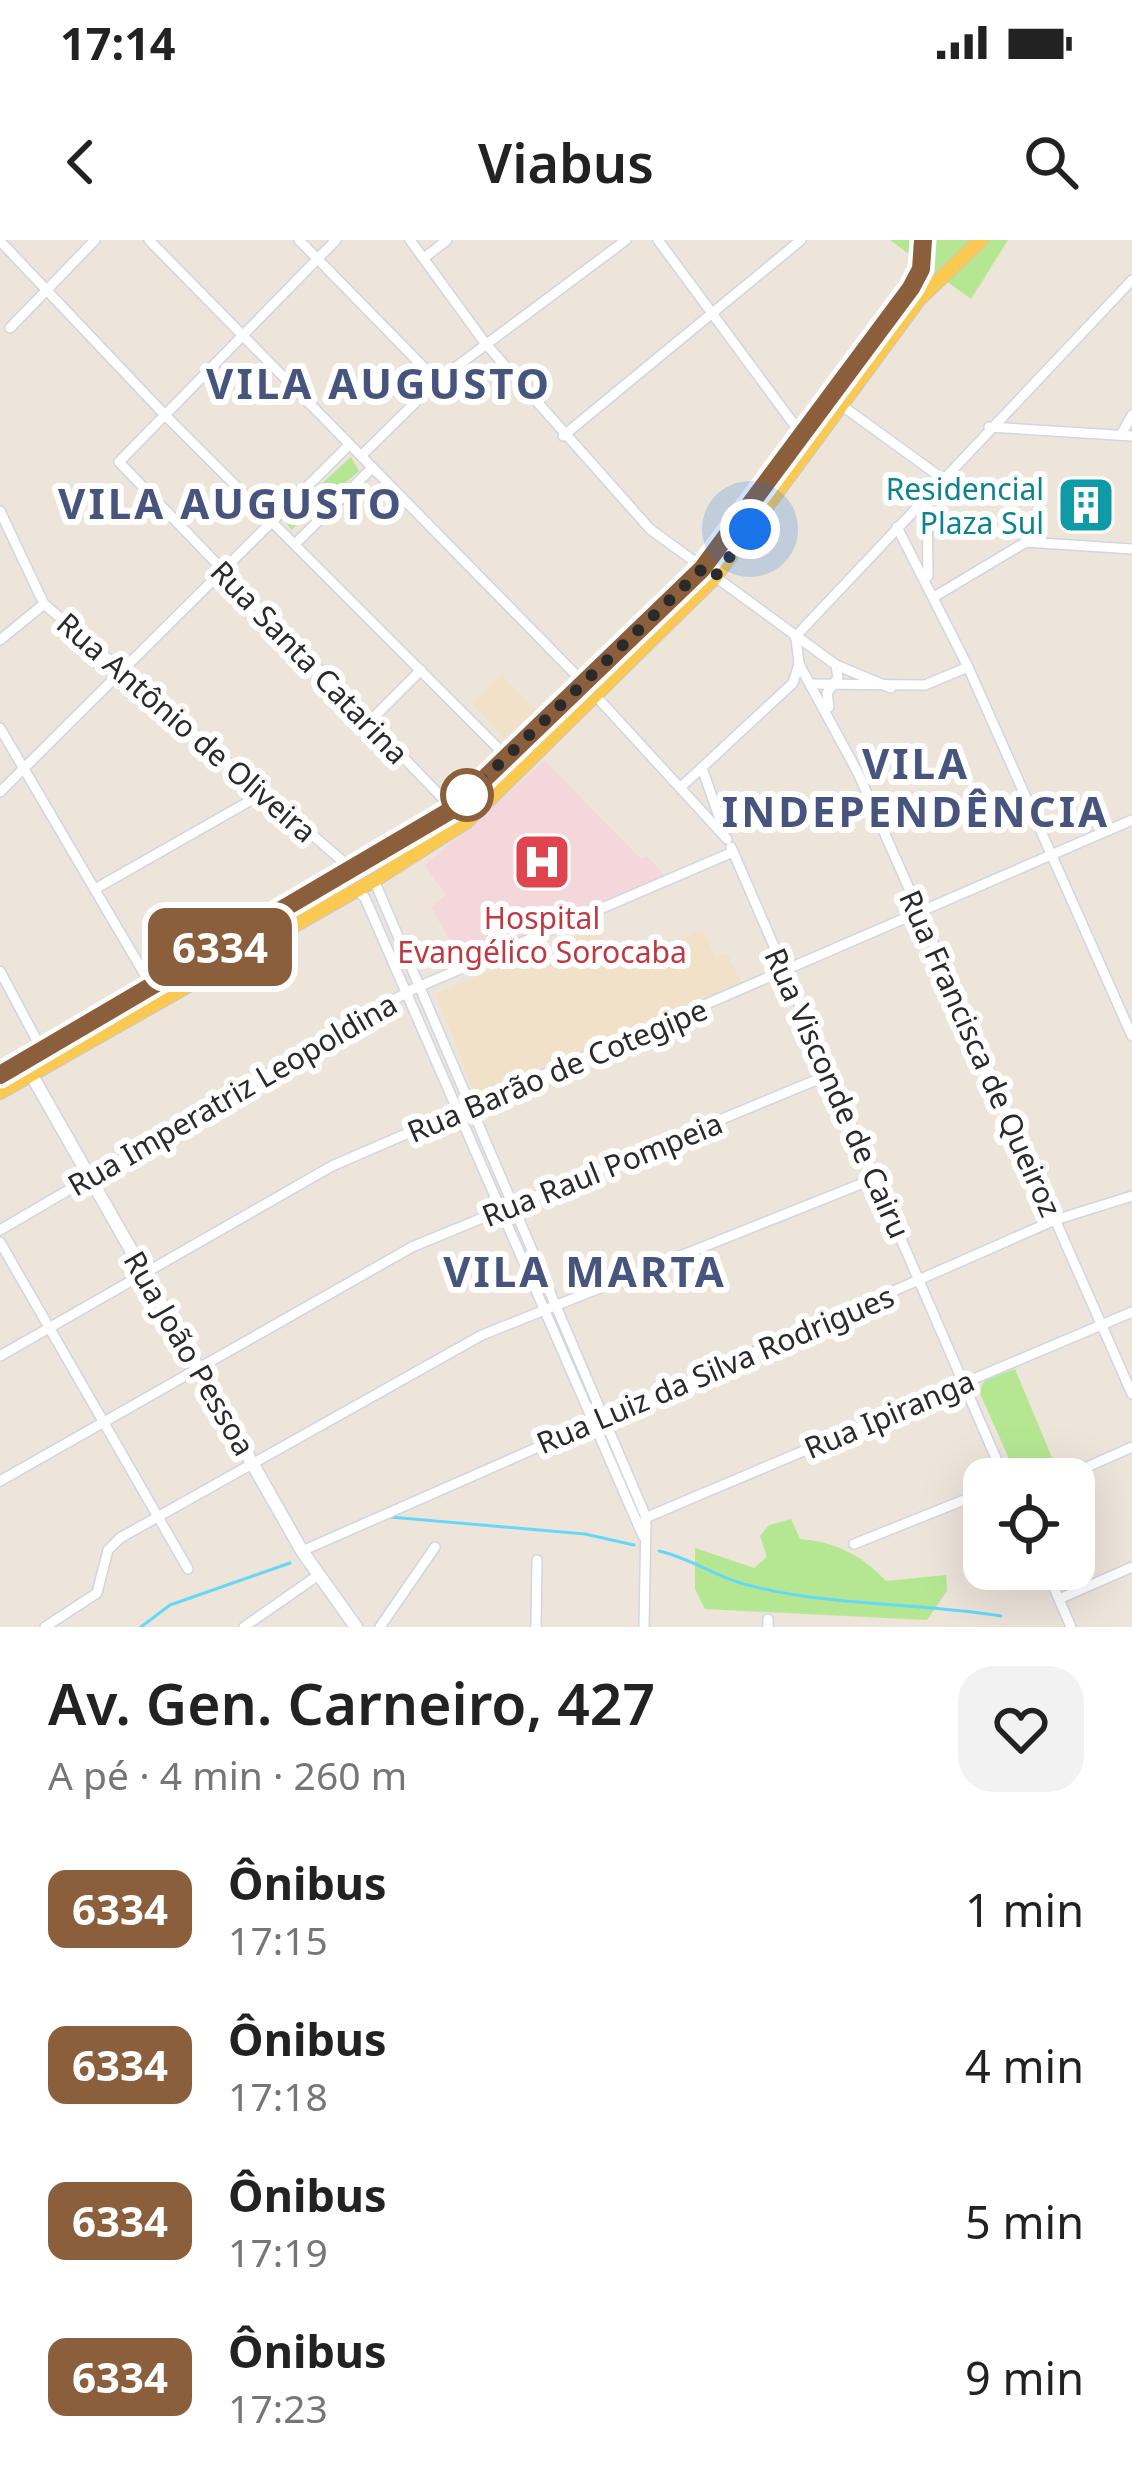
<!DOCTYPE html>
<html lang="pt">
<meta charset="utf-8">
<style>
:root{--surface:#fff;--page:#f2f2f2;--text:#222;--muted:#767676}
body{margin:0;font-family:"Noto Sans",sans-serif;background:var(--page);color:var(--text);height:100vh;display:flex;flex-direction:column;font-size:45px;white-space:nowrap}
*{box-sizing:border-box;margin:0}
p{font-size:39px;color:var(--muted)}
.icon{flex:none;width:66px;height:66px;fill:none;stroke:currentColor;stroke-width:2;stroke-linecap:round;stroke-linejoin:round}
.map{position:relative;height:1387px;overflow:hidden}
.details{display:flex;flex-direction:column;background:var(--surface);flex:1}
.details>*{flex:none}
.badge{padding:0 24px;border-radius:18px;font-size:42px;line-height:78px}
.fabs{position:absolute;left:963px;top:1218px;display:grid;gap:24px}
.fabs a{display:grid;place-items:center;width:132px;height:132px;border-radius:24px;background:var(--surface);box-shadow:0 12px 48px #0002;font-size:60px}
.you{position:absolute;width:60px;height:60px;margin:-30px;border:9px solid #fff;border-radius:50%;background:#1a73e8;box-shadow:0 0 0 18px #1a73e833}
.map>.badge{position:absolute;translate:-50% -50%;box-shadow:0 0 0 6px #fff}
.round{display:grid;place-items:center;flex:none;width:126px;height:126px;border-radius:36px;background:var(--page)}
.summary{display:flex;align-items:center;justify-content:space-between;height:204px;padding:0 48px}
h1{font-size:57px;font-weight:600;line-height:90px}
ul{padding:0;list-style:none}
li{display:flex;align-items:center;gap:36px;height:156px;padding:0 48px}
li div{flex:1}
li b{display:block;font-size:45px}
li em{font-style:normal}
li .badge{min-width:132px;font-weight:700;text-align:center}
.status{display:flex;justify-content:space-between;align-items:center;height:84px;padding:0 60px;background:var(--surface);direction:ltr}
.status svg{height:33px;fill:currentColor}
header{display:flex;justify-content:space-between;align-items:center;height:156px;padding:0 48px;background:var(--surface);font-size:54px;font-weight:600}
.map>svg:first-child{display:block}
.education{fill:#f0e1c8}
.medical{fill:#f4d7da}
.green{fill:#b5e793}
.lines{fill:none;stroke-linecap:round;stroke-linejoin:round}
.stream{stroke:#66d8f7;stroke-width:3}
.street-casing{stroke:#d0d5e4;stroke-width:12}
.secondary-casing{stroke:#d0d5e4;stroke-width:15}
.primary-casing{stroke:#c8c8c8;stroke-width:16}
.street{stroke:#fff;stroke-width:9}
.secondary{stroke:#fff;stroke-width:12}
.primary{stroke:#fac952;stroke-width:14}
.line-casing{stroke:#fff;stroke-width:27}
.line{stroke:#8b5e3c;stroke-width:18}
.walk{stroke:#2a2a2a;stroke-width:12;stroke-dasharray:0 21.6}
.stop-dot{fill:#fff;stroke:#8b5e3c;stroke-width:6}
.labels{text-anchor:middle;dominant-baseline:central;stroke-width:12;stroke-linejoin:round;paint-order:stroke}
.culture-label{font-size:30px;fill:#0d838f;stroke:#fff;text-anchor:end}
.street-label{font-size:30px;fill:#2a2a2a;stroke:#fff}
.health-label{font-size:30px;fill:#be3a42;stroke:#fff}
.district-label{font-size:42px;font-weight:bold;letter-spacing:3px;fill:#47547d;stroke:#fff}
</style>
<div class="status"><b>17:14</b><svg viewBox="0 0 49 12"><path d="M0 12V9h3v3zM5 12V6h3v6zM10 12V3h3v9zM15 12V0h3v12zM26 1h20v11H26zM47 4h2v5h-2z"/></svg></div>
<header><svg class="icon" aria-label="back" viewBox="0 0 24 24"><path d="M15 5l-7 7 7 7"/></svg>Viabus<svg class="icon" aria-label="search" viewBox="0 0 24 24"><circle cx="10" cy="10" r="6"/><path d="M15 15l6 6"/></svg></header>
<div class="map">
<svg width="1132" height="1387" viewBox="0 0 1132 1387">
<rect width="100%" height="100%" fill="#ede4da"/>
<g class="education">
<path d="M502 435 536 470 504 498 472 463Z"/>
<path d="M598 686 614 728 703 690 715 718 727 713 741 743 475 855 436 754Z"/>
</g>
<path class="medical" d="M545 521 640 618 647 616 666 637 462 722 431 667 446 655 425 625Z"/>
<g class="green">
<path d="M890 0H1008L971 59Z"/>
<path d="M351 217 359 231 291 290 284 278Z"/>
<path d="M1015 1129 1058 1232 1018 1239 979 1151 985 1140Z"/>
<path d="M791 1279 800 1299C835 1302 862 1315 886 1341L946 1335 947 1351 927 1380 705 1369 695 1349V1308L754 1328 767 1317 760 1296 769 1285Z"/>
</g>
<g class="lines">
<g class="stream">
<path d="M390 1277 585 1294 634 1305"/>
<path d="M659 1311C690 1318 715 1336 744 1344 828 1367 916 1362 1001 1376"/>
<path d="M141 1387 170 1365 290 1323"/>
</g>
<defs>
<g id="street">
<path d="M149 0 583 442 727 599"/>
<path d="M299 0 437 141"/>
<path d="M336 0 119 222 453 569"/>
<path d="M410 0 485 103 650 289 836 425 891 448"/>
<path d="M658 0 793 183 807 194"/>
<path d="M0 1 164 174 506 516"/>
<path d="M424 18 447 0"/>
<path d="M10 88 95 0"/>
<path d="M841 165 943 239"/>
<path d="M989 187 1132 196"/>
<path d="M1121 195 1132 175"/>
<path d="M563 196 801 0"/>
<path d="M361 216 437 141 626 0"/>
<path d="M927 258 928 336"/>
<path d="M0 271 44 364 353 630"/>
<path d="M897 287 968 427 1132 796"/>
<path d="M295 304 372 228"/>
<path d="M934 357 1026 302 1132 309"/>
<path d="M795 397 1132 40"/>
<path d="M0 400 44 364"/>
<path d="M799 424 858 533 1132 1154"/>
<path d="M810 444 925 445 968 427"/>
<path d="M829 467 827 453 838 438 836 425"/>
<path d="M369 482 421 430"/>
<path d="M0 488 145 735 144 749"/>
<path d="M702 528 724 591"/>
<path d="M681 547 793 443 799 424 796 398"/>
<path d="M0 552 349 205"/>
<path d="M731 607 1005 1239"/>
<path d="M374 640 646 1277 644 1387"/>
<path d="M95 649 262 554"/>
<path d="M357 650 365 658 643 1296"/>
<path d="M0 731 42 810"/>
<path d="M0 990 411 750 733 612"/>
<path d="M0 1002 188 1329"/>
<path d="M0 1116 332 926 1132 580"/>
<path d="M1060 1239 1132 1207"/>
<path d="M0 1241 412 1007 831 834"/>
<path d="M645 1278 1132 1072"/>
<path d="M854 1304 984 1252"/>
<path d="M302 1311 1055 980 1132 956"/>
<path d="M1046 1329 1071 1387"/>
<path d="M1059 1359 1132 1327"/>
<path d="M768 1379V1387"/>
<path d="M45 1387 97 1353 108 1310 120 1298 482 1095 876 938"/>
<path d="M244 1387 317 1336"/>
<path d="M380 1387 435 1307"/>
<path d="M536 1387 537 1320"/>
</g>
<path id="secondary" d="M11 828 31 834 302 1311 356 1387"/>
<g id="primary">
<path d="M0 834 453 569 702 329 911 48 921 29 923 0"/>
<path d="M0 852 374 640 467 581 714 338 919 59 981 0"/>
</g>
</defs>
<use href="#street" class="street-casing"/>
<use href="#secondary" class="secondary-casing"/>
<use href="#primary" class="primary-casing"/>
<use href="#street" class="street"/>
<use href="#secondary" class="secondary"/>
<use href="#primary" class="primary"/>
</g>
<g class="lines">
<defs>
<path id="line" d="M0 835 453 569 702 329 911 48 921 29 923 0"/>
</defs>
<use href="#line" class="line-casing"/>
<use href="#line" class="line"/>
<path class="walk" d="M467 555 702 329 714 338 750 289"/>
</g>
<defs>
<symbol id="building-square" viewBox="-11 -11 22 22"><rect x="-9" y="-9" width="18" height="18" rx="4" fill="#0f9aa8" stroke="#fff"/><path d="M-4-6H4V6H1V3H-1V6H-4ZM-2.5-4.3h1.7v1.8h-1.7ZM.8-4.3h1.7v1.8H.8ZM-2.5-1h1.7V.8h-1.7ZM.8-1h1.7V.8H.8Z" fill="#fff"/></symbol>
<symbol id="hospital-square" viewBox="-11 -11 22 22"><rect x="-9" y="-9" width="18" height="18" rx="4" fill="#e0444e" stroke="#fff"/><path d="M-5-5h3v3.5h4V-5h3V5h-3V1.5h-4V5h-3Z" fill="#fff"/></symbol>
</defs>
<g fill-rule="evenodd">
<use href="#building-square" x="1053" y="232" width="66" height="66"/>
<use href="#hospital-square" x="509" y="589" width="66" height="66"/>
</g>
<circle class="stop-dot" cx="467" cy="555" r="24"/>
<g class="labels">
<g class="culture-label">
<text x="1044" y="248">Residencial<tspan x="1044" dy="34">Plaza Sul</tspan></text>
</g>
<g class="street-label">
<text transform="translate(310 422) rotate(46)">Rua Santa Catarina</text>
<text transform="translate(187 487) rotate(41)">Rua Antônio de Oliveira</text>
<text transform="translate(981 813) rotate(66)">Rua Francisca de Queiroz</text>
<text transform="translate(557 830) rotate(-23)">Rua Barão de Cotegipe</text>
<text transform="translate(838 853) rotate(66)">Rua Visconde de Cairu</text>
<text transform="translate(232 854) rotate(-30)">Rua Imperatriz Leopoldina</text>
<text transform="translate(602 929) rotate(-22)">Rua Raul Pompeia</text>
<text transform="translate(190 1113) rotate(60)">Rua João Pessoa</text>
<text transform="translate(715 1129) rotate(-23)">Rua Luiz da Silva Rodrigues</text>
<text transform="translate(889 1174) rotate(-23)">Rua Ipiranga</text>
</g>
<g class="health-label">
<text x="542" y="677">Hospital<tspan x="542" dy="34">Evangélico Sorocaba</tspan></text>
</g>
<g class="district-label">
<text x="379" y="142">VILA AUGUSTO</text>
<text x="231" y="262">VILA AUGUSTO</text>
<text x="916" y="522">VILA<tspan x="916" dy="48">INDEPENDÊNCIA</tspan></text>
<text x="585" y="1030">VILA MARTA</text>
</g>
</g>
</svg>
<div class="fabs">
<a><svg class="icon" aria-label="locate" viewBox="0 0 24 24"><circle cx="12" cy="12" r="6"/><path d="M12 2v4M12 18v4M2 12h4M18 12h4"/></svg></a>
</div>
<div class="you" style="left:750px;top:289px"></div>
<b class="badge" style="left:220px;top:707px;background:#8b5e3c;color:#fff">6334</b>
</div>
<section class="details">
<div class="summary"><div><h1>Av. Gen. Carneiro, 427</h1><p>A pé · 4 min · 260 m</p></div><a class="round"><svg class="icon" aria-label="heart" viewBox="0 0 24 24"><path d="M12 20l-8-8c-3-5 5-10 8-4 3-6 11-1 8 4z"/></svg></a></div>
<ul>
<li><span class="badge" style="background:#8b5e3c;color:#fff">6334</span><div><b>Ônibus</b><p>17:15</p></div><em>1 min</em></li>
<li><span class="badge" style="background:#8b5e3c;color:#fff">6334</span><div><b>Ônibus</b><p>17:18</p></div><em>4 min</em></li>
<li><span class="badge" style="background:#8b5e3c;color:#fff">6334</span><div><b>Ônibus</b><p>17:19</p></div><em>5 min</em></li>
<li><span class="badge" style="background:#8b5e3c;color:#fff">6334</span><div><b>Ônibus</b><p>17:23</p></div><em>9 min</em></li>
</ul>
</section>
